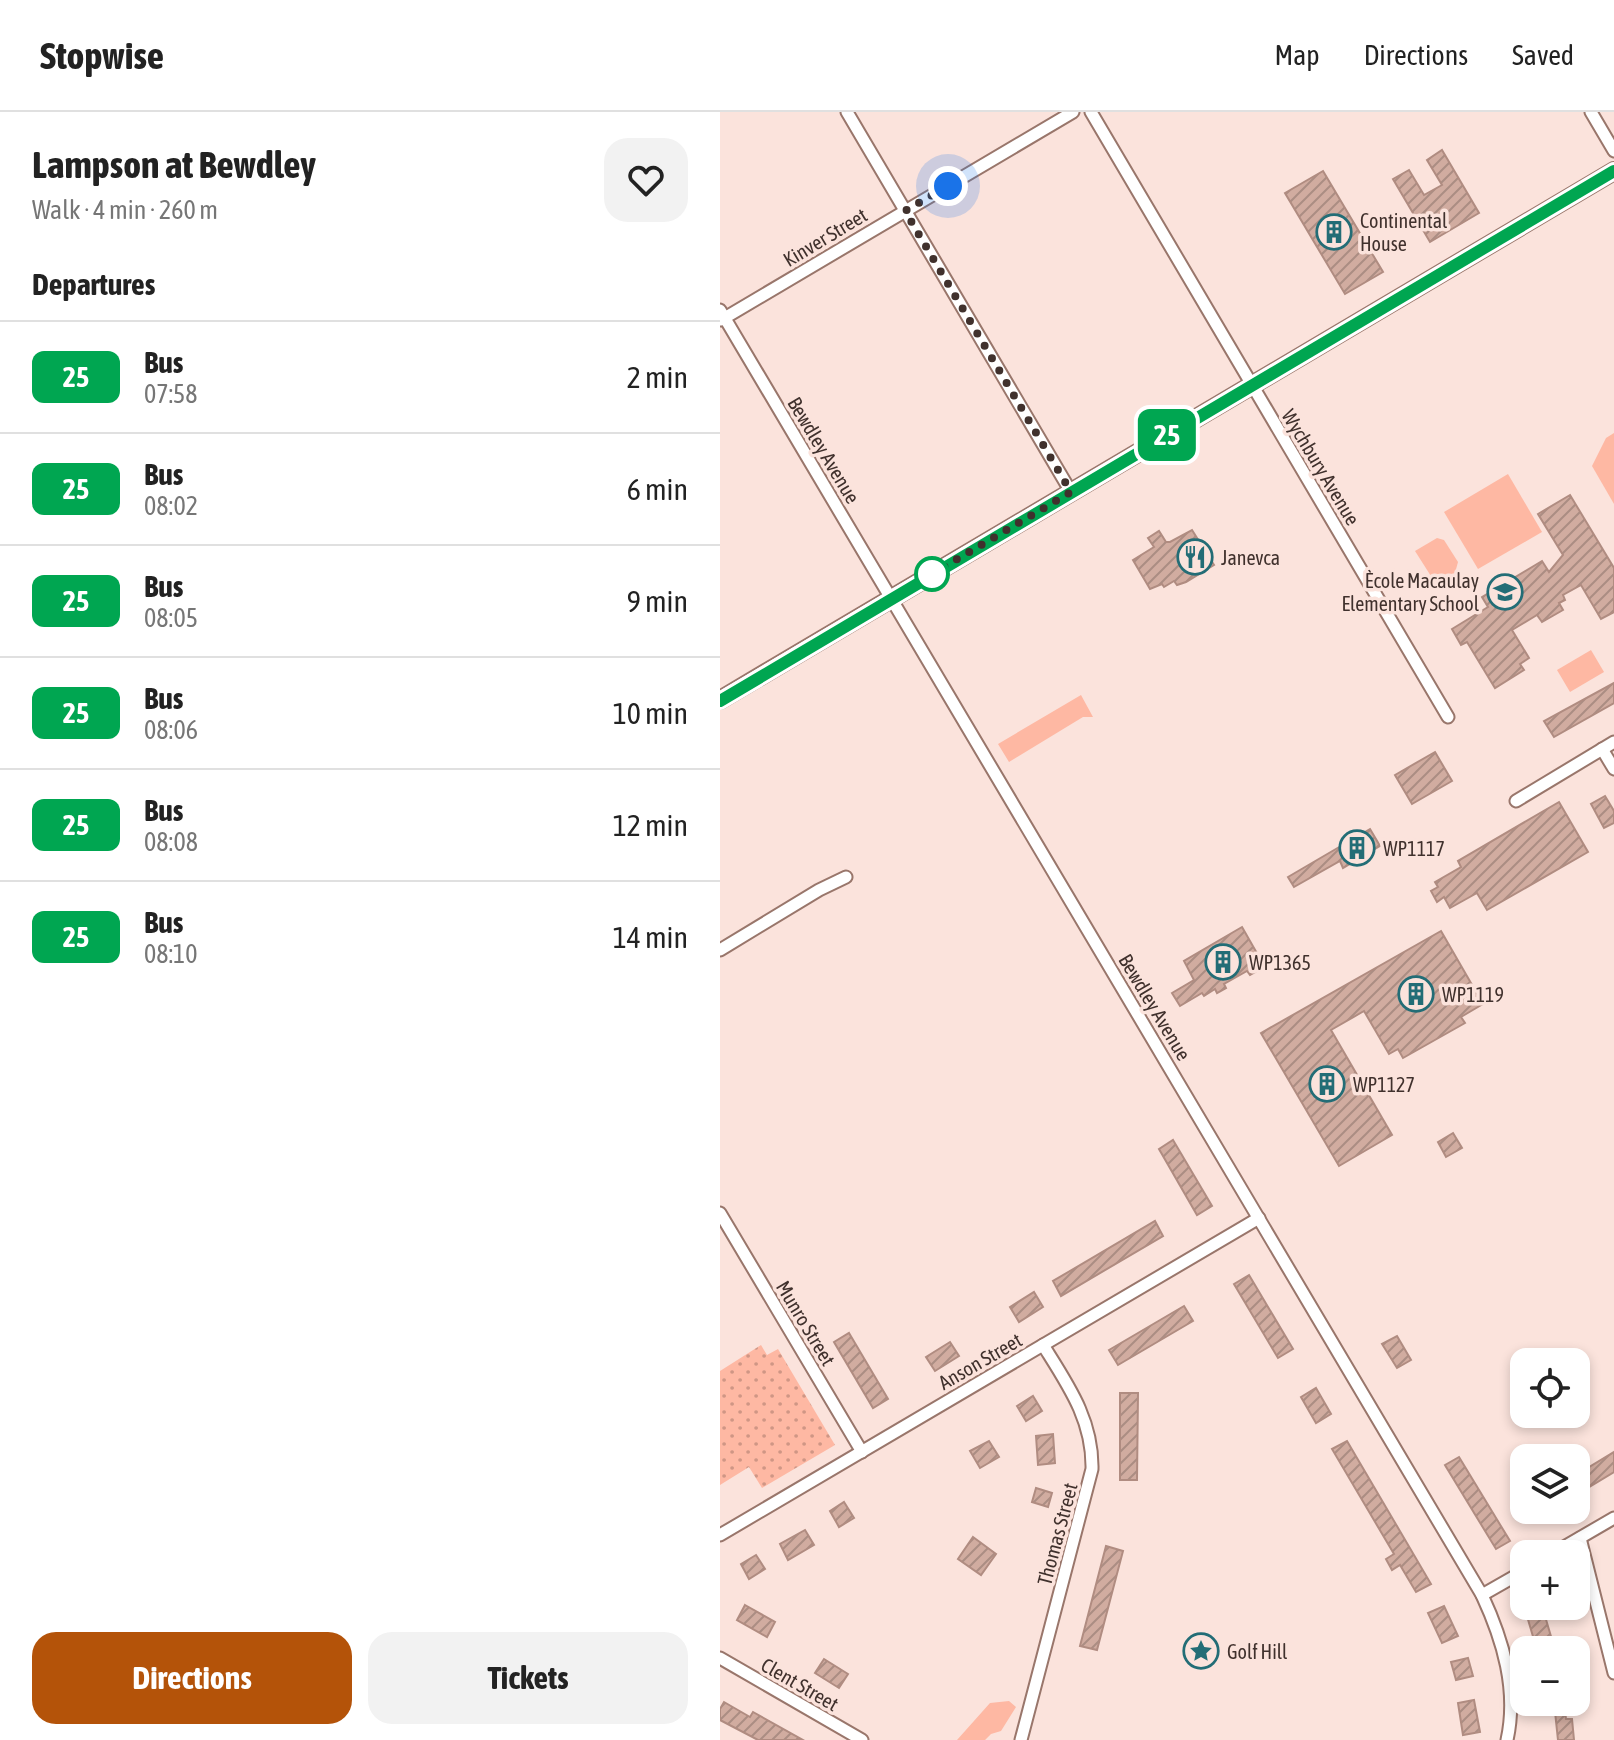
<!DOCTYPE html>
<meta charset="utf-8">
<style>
:root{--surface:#fff;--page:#f2f2f2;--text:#222;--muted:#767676;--line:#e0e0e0;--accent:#b45309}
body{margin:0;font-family:"Asap Condensed",sans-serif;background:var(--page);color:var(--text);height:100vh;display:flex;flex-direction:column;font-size:30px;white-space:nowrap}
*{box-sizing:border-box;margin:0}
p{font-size:26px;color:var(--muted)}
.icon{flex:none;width:44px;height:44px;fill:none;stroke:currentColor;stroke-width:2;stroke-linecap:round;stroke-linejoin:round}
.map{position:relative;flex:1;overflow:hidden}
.details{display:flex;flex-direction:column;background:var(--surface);width:720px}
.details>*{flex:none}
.badge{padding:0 16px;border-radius:12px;font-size:28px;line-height:52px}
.buttons{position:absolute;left:790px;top:1236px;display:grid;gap:16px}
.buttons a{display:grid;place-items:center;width:80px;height:80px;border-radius:16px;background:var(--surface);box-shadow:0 4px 12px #0003;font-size:40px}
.you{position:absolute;width:40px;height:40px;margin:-20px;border:6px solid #fff;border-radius:50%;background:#1a73e8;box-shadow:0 0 0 12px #1a73e833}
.map>.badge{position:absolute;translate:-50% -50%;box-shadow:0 0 0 4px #fff}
h2{padding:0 32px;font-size:30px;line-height:72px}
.round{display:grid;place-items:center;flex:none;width:84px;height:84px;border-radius:24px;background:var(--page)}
.summary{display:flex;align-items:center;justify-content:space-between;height:136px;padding:0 32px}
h1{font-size:38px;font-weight:700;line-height:60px}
.button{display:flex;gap:16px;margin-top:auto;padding:16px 32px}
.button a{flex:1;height:92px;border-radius:24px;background:var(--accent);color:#fff;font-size:32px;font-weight:700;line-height:92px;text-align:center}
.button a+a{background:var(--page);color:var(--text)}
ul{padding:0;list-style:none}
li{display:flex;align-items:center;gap:24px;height:112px;padding:0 32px;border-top:2px solid var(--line)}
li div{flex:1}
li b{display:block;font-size:30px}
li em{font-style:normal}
li .badge{min-width:88px;font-weight:700;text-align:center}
header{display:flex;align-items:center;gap:48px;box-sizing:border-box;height:112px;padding:0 40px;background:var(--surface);border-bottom:2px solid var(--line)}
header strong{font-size:38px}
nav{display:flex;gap:44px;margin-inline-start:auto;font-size:28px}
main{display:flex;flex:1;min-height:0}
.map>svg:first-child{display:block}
.park{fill:#feb8a3}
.garden{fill:url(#garden-dots)}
.building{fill:url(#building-hatch);stroke:#b08c81;stroke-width:2}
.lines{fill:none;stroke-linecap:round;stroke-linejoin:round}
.street-casing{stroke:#99766b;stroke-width:15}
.secondary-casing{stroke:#99766b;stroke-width:20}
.street{stroke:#fff;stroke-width:11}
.secondary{stroke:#fff;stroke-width:16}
.line-casing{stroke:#fff;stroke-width:18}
.line{stroke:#00a651;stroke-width:12}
.walk{stroke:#40312d;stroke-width:8;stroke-dasharray:0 14.4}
.stop-dot{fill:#fff;stroke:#00a651;stroke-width:4}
.labels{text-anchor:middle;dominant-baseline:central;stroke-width:7;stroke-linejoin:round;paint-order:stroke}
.poi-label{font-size:20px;fill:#40312d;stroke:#fbe3dc;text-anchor:start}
.street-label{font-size:20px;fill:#40312d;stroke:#fbe3dc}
</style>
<header>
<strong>Stopwise</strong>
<nav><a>Map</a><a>Directions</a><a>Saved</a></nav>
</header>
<main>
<section class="details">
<div class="summary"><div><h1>Lampson at Bewdley</h1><p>Walk · 4 min · 260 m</p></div><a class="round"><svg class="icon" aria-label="heart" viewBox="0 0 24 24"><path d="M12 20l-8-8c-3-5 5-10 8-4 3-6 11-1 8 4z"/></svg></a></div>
<h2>Departures</h2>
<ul>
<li><span class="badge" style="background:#00a651;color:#fff">25</span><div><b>Bus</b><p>07:58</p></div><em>2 min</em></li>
<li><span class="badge" style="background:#00a651;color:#fff">25</span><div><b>Bus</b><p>08:02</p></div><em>6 min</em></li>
<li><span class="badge" style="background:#00a651;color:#fff">25</span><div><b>Bus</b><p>08:05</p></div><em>9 min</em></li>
<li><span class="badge" style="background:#00a651;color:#fff">25</span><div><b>Bus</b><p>08:06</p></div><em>10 min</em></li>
<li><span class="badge" style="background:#00a651;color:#fff">25</span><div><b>Bus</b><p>08:08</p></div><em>12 min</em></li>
<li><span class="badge" style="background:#00a651;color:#fff">25</span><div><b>Bus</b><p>08:10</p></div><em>14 min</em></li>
</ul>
<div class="button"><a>Directions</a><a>Tickets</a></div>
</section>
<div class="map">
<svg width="894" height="1628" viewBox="0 0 894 1628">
<defs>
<pattern id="garden-dots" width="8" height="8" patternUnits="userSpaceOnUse" patternTransform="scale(2)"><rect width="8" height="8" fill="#feb8a3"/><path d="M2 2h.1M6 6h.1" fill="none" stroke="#cf9685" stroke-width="1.8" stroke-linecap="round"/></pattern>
<pattern id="building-hatch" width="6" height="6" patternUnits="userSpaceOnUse" patternTransform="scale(2)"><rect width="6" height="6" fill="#d1aca0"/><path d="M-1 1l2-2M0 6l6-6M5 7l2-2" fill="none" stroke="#ab8d83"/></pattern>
</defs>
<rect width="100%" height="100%" fill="#fbe3dc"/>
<g class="park">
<path d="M894 321V392L872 354 886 326Z"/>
<path d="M788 362 822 420 758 457 724 400Z"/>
<path d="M717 426 724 428 738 450 735 461 716 472 695 439Z"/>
<path d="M871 538 884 560 850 580 837 558Z"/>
<path d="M361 583 373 605H363L289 650 278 632Z"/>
<path d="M289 1589 296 1595 281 1619 271 1622 265 1628H237L270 1591Z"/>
</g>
<path class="garden" d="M41 1233 47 1243 58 1237 115 1333 42 1376 29 1355 0 1373V1259Z"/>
<g class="building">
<path d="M722 38 759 101 710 130 673 67 689 58 704 83 722 73 707 48Z"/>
<path d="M603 59 663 160 625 182 565 81Z"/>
<path d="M850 383 894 456V500L881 507 861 473 843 483 845 488 839 491 843 498 822 510 817 503 792 518 809 546 800 552 804 558 775 576 747 530 741 533 732 517 768 495 762 485 822 449 829 460 843 443 818 402Z"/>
<path d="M472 418 494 453 466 470 457 473 454 469 444 475 442 472 430 477 413 448 434 435 428 426 439 419 446 430H450Z"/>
<path d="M894 571V591L834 625 824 609Z"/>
<path d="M715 640 732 669 692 692 675 663Z"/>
<path d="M885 684 894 699V711L884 716 871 692Z"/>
<path d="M839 690 868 740 767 798 757 781 730 796 724 785 717 790 711 779 718 775 715 770 741 755 738 749Z"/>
<path d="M650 717 660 734 623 756 620 749 574 775 568 765Z"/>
<path d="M522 815 542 850 536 853 539 858 530 863 527 859 504 872 506 876 497 881 495 877 484 884 482 881 460 894 452 881 474 868 464 849Z"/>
<path d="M721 819 763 892 741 905 745 911 683 946 678 937 669 942 644 899 611 918 672 1023 619 1054 541 921Z"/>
<path d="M733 1021 742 1036 726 1045 718 1030Z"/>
<path d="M453 1028 492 1094 477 1103 439 1037Z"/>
<path d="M435 1109 443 1124 341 1184 333 1169Z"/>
<path d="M529 1163 573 1237 558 1246 514 1172Z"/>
<path d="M314 1180 323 1195 299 1210 290 1195Z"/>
<path d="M464 1194 473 1209 398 1253 389 1238Z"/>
<path d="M129 1221 168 1287 153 1296 114 1230Z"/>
<path d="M677 1224 691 1248 677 1256 662 1232Z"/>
<path d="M230 1230 239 1244 215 1259 206 1245Z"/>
<path d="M596 1276 611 1302 596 1311 581 1285Z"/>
<path d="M400 1281H418L417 1368H400Z"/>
<path d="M313 1284 322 1299 306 1309 297 1294Z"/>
<path d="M333 1322 335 1351 318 1353 316 1324Z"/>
<path d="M269 1329 279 1345 260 1356 250 1339Z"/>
<path d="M627 1329 711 1472 696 1480 680 1453 672 1458 666 1447 674 1442 612 1337Z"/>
<path d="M894 1340V1360L856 1383V1363Z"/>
<path d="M739 1345 790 1429 776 1437 725 1353Z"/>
<path d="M316 1376 332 1381 328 1395 312 1390Z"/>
<path d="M124 1390 134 1406 119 1415 110 1399Z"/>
<path d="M85 1418 94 1433 68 1448 60 1432Z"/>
<path d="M253 1425 276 1442 261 1463 238 1447Z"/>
<path d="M386 1434 403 1439 377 1538 360 1534Z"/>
<path d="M36 1443 45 1457 29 1467 21 1452Z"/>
<path d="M25 1493 55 1510 47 1525 17 1508Z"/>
<path d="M724 1494 738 1524 722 1531 708 1501Z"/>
<path d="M804 1494H822L835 1538H817Z"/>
<path d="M748 1546 753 1564 736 1568 731 1550Z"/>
<path d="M104 1547 128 1562 119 1576 95 1561Z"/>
<path d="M754 1588 760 1620 743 1623 738 1591Z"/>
<path d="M4 1590 30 1605 33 1600 83 1628H38L0 1608V1597Z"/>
<path d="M834 1590H844L846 1607H852L854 1628H838Z"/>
</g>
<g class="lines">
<defs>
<g id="street">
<path d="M127 0 351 380"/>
<path d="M371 0 728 605"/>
<path d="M871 0 894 39"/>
<path d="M0 198 762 1483C783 1528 798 1578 787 1628"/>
<path d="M1 208 353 0"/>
<path d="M882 637 894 657"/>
<path d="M796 689 894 630"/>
<path d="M0 838 99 778 126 765"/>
<path d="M0 1101 142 1340"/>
<path d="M0 1423 539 1106"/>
<path d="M860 1426 894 1561"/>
<path d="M832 1442 894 1406"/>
<path d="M762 1483 804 1459"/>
<path d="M0 1546 142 1628"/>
<path d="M301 1628 372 1357C373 1308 348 1273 323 1233"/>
</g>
<path id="secondary" d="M0 588 894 59"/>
</defs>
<use href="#street" class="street-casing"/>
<use href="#secondary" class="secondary-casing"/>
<use href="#street" class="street"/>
<use href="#secondary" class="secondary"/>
</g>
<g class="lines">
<defs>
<path id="line" d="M0 589 894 59"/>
</defs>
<use href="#line" class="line-casing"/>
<use href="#line" class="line"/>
<path class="walk" d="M212 462 351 380 185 99 228 74"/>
</g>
<defs>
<symbol id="building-ring" viewBox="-11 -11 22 22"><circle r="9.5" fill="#fbe3dc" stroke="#236d76" stroke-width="1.5"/><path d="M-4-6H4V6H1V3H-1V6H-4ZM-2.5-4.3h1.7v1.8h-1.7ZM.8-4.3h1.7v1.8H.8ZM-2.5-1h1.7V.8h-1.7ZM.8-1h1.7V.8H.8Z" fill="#236d76"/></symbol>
<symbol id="restaurant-ring" viewBox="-11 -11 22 22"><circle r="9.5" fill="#fbe3dc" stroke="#236d76" stroke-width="1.5"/><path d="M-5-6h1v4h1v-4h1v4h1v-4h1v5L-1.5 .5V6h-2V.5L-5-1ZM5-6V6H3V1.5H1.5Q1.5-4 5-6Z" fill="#236d76"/></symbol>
<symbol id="school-ring" viewBox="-11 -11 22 22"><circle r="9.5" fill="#fbe3dc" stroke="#236d76" stroke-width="1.5"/><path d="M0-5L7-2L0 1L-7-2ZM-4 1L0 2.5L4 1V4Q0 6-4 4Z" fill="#236d76"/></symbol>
<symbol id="sight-ring" viewBox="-11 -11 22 22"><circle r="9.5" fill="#fbe3dc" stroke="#236d76" stroke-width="1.5"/><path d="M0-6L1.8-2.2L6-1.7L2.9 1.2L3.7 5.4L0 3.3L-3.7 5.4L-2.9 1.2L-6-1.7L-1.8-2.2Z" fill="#236d76"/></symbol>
</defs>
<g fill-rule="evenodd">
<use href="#building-ring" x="594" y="100" width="40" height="40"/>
<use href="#restaurant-ring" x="455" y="425" width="40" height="40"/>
<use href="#school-ring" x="765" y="460" width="40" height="40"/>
<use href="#building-ring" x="617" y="716" width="40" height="40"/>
<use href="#building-ring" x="483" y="830" width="40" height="40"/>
<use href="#building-ring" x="676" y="862" width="40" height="40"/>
<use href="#building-ring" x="587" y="952" width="40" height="40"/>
<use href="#sight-ring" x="461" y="1519" width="40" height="40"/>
</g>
<circle class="stop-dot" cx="212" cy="462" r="16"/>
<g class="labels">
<g class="poi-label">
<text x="640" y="108">Continental<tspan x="640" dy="23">House</tspan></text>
<text x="501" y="445">Janevca</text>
<text x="759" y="468" text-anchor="end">Ècole Macaulay<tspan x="759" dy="23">Elementary School</tspan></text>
<text x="663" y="736">WP1117</text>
<text x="529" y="850">WP1365</text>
<text x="722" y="882">WP1119</text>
<text x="633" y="972">WP1127</text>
<text x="507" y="1539">Golf Hill</text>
</g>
<g class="street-label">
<text transform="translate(105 125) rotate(-31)">Kinver Street</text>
<text transform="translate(104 338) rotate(59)">Bewdley Avenue</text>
<text transform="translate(601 355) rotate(59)">Wychbury Avenue</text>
<text transform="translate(435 895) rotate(59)">Bewdley Avenue</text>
<text transform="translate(86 1211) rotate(59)">Munro Street</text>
<text transform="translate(260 1249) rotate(-30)">Anson Street</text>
<text transform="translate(337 1422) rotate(-75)">Thomas Street</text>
<text transform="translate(80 1572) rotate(30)">Clent Street</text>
</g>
</g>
</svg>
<div class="buttons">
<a><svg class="icon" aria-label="locate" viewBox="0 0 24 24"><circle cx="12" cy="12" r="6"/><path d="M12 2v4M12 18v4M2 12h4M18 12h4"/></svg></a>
<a><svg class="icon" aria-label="layers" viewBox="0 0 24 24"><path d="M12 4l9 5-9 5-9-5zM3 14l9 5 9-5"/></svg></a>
<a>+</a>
<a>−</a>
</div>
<div class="you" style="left:228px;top:74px"></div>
<b class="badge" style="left:447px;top:323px;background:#00a651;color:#fff">25</b>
</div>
</main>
